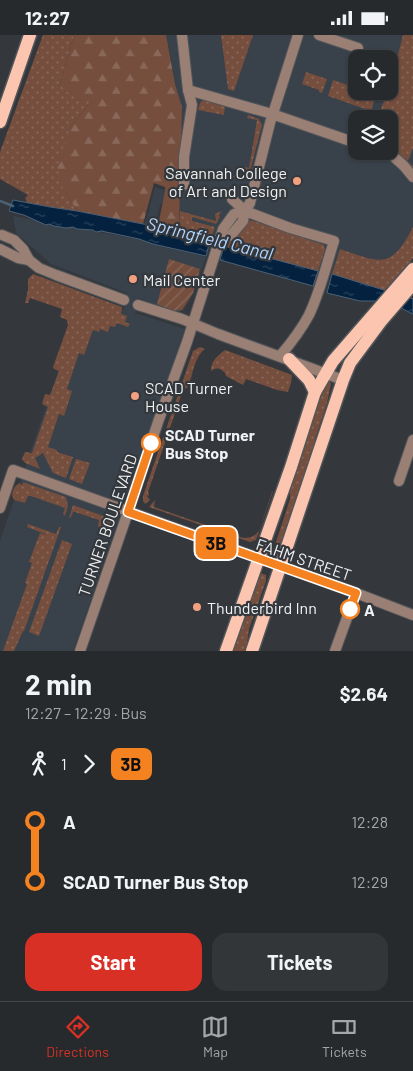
<!DOCTYPE html>
<meta charset="utf-8">
<style>
:root{--surface:#272a2d;--page:#333639;--text:#f1f3f6;--muted:#a4a7aa;--line:#434649;--accent:#d93025}
body{margin:0;font-family:Barlow,sans-serif;background:var(--page);color:var(--text);height:100vh;display:flex;flex-direction:column;font-size:19px;white-space:nowrap}
*{box-sizing:border-box;margin:0}
p{font-size:16px;color:var(--muted)}
.icon{flex:none;width:28px;height:28px;fill:none;stroke:currentColor;stroke-width:2;stroke-linecap:round;stroke-linejoin:round}
.map{position:relative;height:616px;overflow:hidden}
.panel{display:flex;flex-direction:column;background:var(--surface);flex:1}
.panel>*{flex:none}
.badge{padding:0 10px;border-radius:8px;font-size:18px;line-height:32px}
.fabs{position:absolute;left:348px;top:15px;display:grid;gap:10px}
.fabs a{display:grid;place-items:center;width:50px;height:50px;border-radius:10px;background:var(--surface);box-shadow:0 1px 4px #0004,0 0 0 1px var(--line);font-size:25px}
.map>.badge{position:absolute;translate:-50% -50%;box-shadow:0 0 0 2px #fff}
.legs{display:flex;align-items:center;gap:8px;height:55px;padding:0 25px;font-size:16px}
.legs p{margin-inline-start:auto}
.summary{display:flex;align-items:center;justify-content:space-between;height:85px;padding:0 25px}
h1{font-size:28px;font-weight:700;line-height:38px}
.primary-button{display:flex;gap:10px;margin-top:auto;padding:10px 25px}
.primary-button a{flex:1;height:58px;border-radius:15px;background:var(--accent);color:#fff;font-size:20px;font-weight:700;line-height:58px;text-align:center}
.primary-button a+a{background:var(--page);color:var(--text)}
ul{padding:0 25px;list-style:none}
li{display:flex;align-items:center;gap:18px;height:60px;font-size:19px}
li i{display:grid;place-items:center;width:8px;height:100%;margin:0 6px;background:currentColor}
li i::after{content:'';width:12px;height:12px;margin:-6px;border:4px solid;border-radius:50%;background:var(--surface)}
li p{margin-inline-start:auto}
li:first-child i{background:linear-gradient(#0000 50%,currentColor 0)}
li:last-child i{background:linear-gradient(currentColor 50%,#0000 0)}
.status{display:flex;justify-content:space-between;align-items:center;height:35px;padding:0 25px;background:var(--surface);direction:ltr}
.status svg{height:14px;fill:currentColor}
.tabs{display:flex;justify-content:space-around;align-items:center;height:70px;border-top:1px solid var(--line);background:var(--surface);font-size:14px;color:var(--muted)}
.tabs a{display:grid;justify-items:center;gap:2px}
.tabs .selected{color:var(--accent)}
.map>svg:first-child{display:block}
.built{fill:#39414a;fill-rule:evenodd}
.grass{fill:url(#grass-dots)}
.forest{fill:url(#forest-firs)}
.garden{fill:url(#garden-furrows)}
.water{fill:url(#water-ripples);stroke:#4b6176}
.lines{fill:none;stroke-linecap:round;stroke-linejoin:round}
.stream{stroke:#4b6176;stroke-width:2.5}
.minor-casing{stroke:#52565a;stroke-width:12}
.major-casing{stroke:#52565a;stroke-width:15}
.minor{stroke:#9a7f74;stroke-width:10}
.major{stroke:#fcc5af;stroke-width:12}
.line-1-casing{stroke:#fff;stroke-width:11}
.line-1{stroke:#f58220;stroke-width:8}
.poi-dot{fill:#f2a080;stroke:#34383c;stroke-width:2}
.stop-1-dot{fill:#fff;stroke:#f58220;stroke-width:2.5}
.labels{text-anchor:middle;dominant-baseline:central;stroke-width:4.5;stroke-linejoin:round;paint-order:stroke}
.poi-label{font-size:16px;fill:#f0f3f5;stroke:#34383c;text-anchor:start}
.stop-label{font-size:16px;font-weight:bold;fill:#f0f3f5;stroke:#34383c;text-anchor:start}
.street-label{font-size:16px;fill:#f0f3f5;stroke:#34383c}
.water-label{font-size:18px;font-style:italic;fill:#b2d5fd;stroke:#34383c}
</style>
<div class="status"><b>12:27</b><svg viewBox="0 0 49 12"><path d="M0 12V9h3v3zM5 12V6h3v6zM10 12V3h3v9zM15 12V0h3v12zM26 1h20v11H26zM47 4h2v5h-2z"/></svg></div>
<div class="map">
<svg width="413" height="616" viewBox="0 0 413 616">
<defs>
<pattern id="grass-dots" width="8" height="8" patternUnits="userSpaceOnUse" patternTransform="scale(1.25)"><rect width="8" height="8" fill="#754e3e"/><path d="M2 2h.1M6 6h.1" fill="none" stroke="#89685a" stroke-width="1.8" stroke-linecap="round"/></pattern>
<pattern id="forest-firs" width="22" height="20" patternUnits="userSpaceOnUse" patternTransform="scale(1.25)"><rect width="22" height="20" fill="#754e3e"/><path d="M5 1l3.5 6h-7zM16 11l3.5 6h-7z" fill="#89685a"/></pattern>
<pattern id="garden-furrows" width="10" height="10" patternUnits="userSpaceOnUse" patternTransform="scale(1.25)"><rect width="10" height="10" fill="#754e3e"/><path d="M-1 1l2-2M0 10L10 0M9 11l2-2" fill="none" stroke="#89685a"/></pattern>
<pattern id="water-ripples" width="26" height="14" patternUnits="userSpaceOnUse" patternTransform="scale(1.25)"><rect width="26" height="14" fill="#04223f"/><path d="M2 4q2-2 4 0t4 0M15 11q2-2 4 0t4 0" fill="none" stroke="#29435b"/></pattern>
</defs>
<rect width="100%" height="100%" fill="#34383c"/>
<g class="built">
<path d="M166 0H413V223L387 256 332 239 224 211 179 196 182 72 175 49ZM356 24H389V56H356ZM356 84H389V116H356Z"/>
<path d="M179 141V151L160 170 151 209 206 222 194 258 183 276 173 277 139 263 135 278 185 294 73 616H0V506L84 261 123 275 127 258 51 229 16 198 13 181 141 205 155 152 163 155Z"/>
</g>
<g class="grass">
<path d="M43 0H74L59 53 91 66 70 93 63 154 77 176 28 169 25 163 28 160 0 144V117Z"/>
<path d="M221 0H253L234 56 228 54Z"/>
<path d="M403 0H413V113L408 126 413 131V134L408 126 389 113V84H377L388 56H389Z"/>
<path d="M306 37 327 44 322 58 319 57V55L302 49Z"/>
<path d="M333 45 356 53V56H366L376 60 371 76 328 61Z"/>
<path d="M203 65 225 70 224 80 198 75 200 68Z"/>
<path d="M248 80 259 84 262 90 248 144 225 141 222 139 243 142 245 132 249 133 257 85 247 83Z"/>
<path d="M180 176 216 186 215 179 222 176 219 180 220 182 216 189 192 182V186L215 192 210 206 179 196Z"/>
<path d="M248 185 254 186 324 210 325 215 318 236 224 211Z"/>
<path d="M413 192V223L387 256 332 239 340 214C381 228 391 235 413 192Z"/>
<path d="M33 239 122 272 121 279 127 281 125 287 130 289 128 292 117 288 115 292 111 291H110L108 297 100 294 99 297 93 295 84 320 79 318 67 354 72 356 64 381 59 379 48 412 57 415V417L73 422 66 443 53 438 43 418 35 423 40 434 25 428 24 426H23L22 424 25 417 32 418 48 372 42 369 45 359 50 360 59 336 54 334 53 332 68 290 67 285 60 282 62 274 30 263 28 268H25L28 255V244Z"/>
<path d="M200 312 205 314C194 322 193 340 188 352L183 355 148 457 149 460 147 461 150 465 145 469 143 466V461L193 316Z"/>
<path d="M225 315 292 340 291 348 288 357 277 355 246 344 243 350 226 341 225 338C221 334 217 331 211 336 211 326 217 321 225 315Z"/>
<path d="M330 346 331 349 327 368 315 404V421L279 517 275 516V510L290 464V449L323 354Z"/>
<path d="M76 424 90 428 82 449 69 444Z"/>
<path d="M23 447 66 462 68 471 65 481 63 479 65 473 31 461H28L25 468 14 465 12 460C13 454 15 450 20 448L21 450 23 449Z"/>
<path d="M273 456 256 505 250 507 149 472 155 465 154 472 243 503C250 503 254 502 259 496L272 457Z"/>
<path d="M73 470 106 482V483H114L109 496 98 492 99 485 75 477H73L71 482 69 483Z"/>
<path d="M28 489 56 499 59 492H61L24 596H23L14 616H3L27 549 25 548 32 528 29 527 40 498 48 500 27 492Z"/>
<path d="M62 505 72 509 39 601 29 597Z"/>
<path d="M260 538 266 540V546L249 594 246 616H232Z"/>
</g>
<path class="forest" d="M74 0H166L175 49 182 72 179 196 158 191 165 156V152L154 148 143 189 77 176 63 154 57 131 70 93 90 67 59 53Z"/>
<path class="garden" d="M169 224 200 234 193 258 182 275 173 276 157 269Z"/>
<g class="water">
<path d="M13 165 50 172 77 176 143 189 158 191 179 196 210 206 206 221 153 209 139 204 106 197 101 196 96 197 93 195 77 194 73 192 66 193 54 191 49 189 46 190 24 180 9 176Z"/>
<path d="M224 211 318 236 313 251 220 225Z"/>
<path d="M332 239 413 264V279L401 273 378 266H360L327 258Z"/>
</g>
<g class="lines">
<path class="stream" d="M0 166 13 171"/>
<defs>
<g id="minor">
<path d="M182 0 188 55 272 79 356 108"/>
<path d="M319 0 358 13"/>
<path d="M380 116 393 121 404 131 413 142"/>
<path d="M184 150V122L192 70 188 55"/>
<path d="M232 164 245 176 290 193 334 206C326 231 320 257 309 280 301 295 291 308 280 321"/>
<path d="M2 200 14 205 23 214 29 225 39 233 56 240 124 265"/>
<path d="M218 208 232 199 243 186 245 176 250 168 270 88 298 0"/>
<path d="M0 214 18 223 29 225"/>
<path d="M138 270 182 284 218 299 343 345"/>
<path d="M399 446 413 405"/>
<path d="M0 473 13 435 356 558 413 580"/>
<path d="M80 616 128 477 158 387 187 307 223 194 234 179 245 176"/>
<path d="M335 616 356 558"/>
</g>
<g id="major">
<path d="M0 87 30 0"/>
<path d="M289 324 309 345 315 357"/>
<path d="M226 616 291 432 315 357 333 326 413 234"/>
<path d="M252 616 343 345 350 328 382 285 413 249"/>
</g>
</defs>
<use href="#minor" class="minor-casing"/>
<use href="#major" class="major-casing"/>
<use href="#minor" class="minor"/>
<use href="#major" class="major"/>
</g>
<g class="lines">
<defs>
<path id="line-1" d="M151 408 128 477 356 558 350 574"/>
</defs>
<use href="#line-1" class="line-1-casing"/>
<use href="#line-1" class="line-1"/>
</g>
<g class="poi-dot">
<circle cx="297" cy="146" r="5"/>
<circle cx="133" cy="244" r="5"/>
<circle cx="135" cy="361" r="5"/>
<circle cx="197" cy="572" r="5"/>
</g>
<g class="stop-1-dot">
<circle cx="151" cy="408" r="9"/>
<circle cx="350" cy="574" r="9"/>
</g>
<g class="labels">
<g class="poi-label">
<text x="287" y="137" text-anchor="end">Savannah College<tspan x="287" dy="18">of Art and Design</tspan></text>
<text x="143" y="244">Mail Center</text>
<text x="145" y="352">SCAD Turner<tspan x="145" dy="18">House</tspan></text>
<text x="207" y="572">Thunderbird Inn</text>
</g>
<g class="stop-label">
<text x="165" y="399">SCAD Turner<tspan x="165" dy="18">Bus Stop</tspan></text>
<text x="364" y="574">A</text>
</g>
<g class="street-label">
<text transform="translate(107 490) rotate(-71)">TURNER BOULEVARD</text>
<text transform="translate(304 524) rotate(19)">FAHM STREET</text>
</g>
<g class="water-label">
<text transform="translate(210 203) rotate(14)">Springfield Canal</text>
</g>
</g>
</svg>
<div class="fabs">
<a><svg class="icon" aria-label="locate" viewBox="0 0 24 24"><circle cx="12" cy="12" r="6"/><path d="M12 2v4M12 18v4M2 12h4M18 12h4"/></svg></a>
<a><svg class="icon" aria-label="layers" viewBox="0 0 24 24"><path d="M12 4l9 5-9 5-9-5zM3 14l9 5 9-5"/></svg></a>
</div>
<b class="badge" style="left:216px;top:508px;background:#f58220;color:#111">3B</b>
</div>
<section class="panel">
<div class="summary"><div><h1>2 min</h1><p>12:27 – 12:29 · Bus</p></div><b>$2.64</b></div>
<div class="legs"><svg class="icon" aria-label="walk" viewBox="0 0 24 24"><circle cx="13" cy="4" r="2"/><path d="M13 8l-2 6 4 7M11 14l-3 7M7 12l3-4h3l4 4"/></svg>1<svg class="icon" aria-label="forward" viewBox="0 0 24 24"><path d="M9 5l7 7-7 7"/></svg><b class="badge" style="background:#f58220;color:#111">3B</b></div>
<ul>
<li><i style="color:#f58220"></i><b>A</b><p>12:28</p></li>
<li><i style="color:#f58220"></i><b>SCAD Turner Bus Stop</b><p>12:29</p></li>
</ul>
<div class="primary-button"><a>Start</a><a>Tickets</a></div>
</section>
<nav class="tabs">
<a class="selected"><svg class="icon" aria-label="directions" viewBox="0 0 24 24"><path d="M12 3l9 9-9 9-9-9zM9 14v-3h6M13 9l2 2-2 2"/></svg>Directions</a>
<a><svg class="icon" aria-label="map" viewBox="0 0 24 24"><path d="M3 6l6-2 6 2 6-2v14l-6 2-6-2-6 2zM9 4v14M15 6v14"/></svg>Map</a>
<a><svg class="icon" aria-label="tickets" viewBox="0 0 24 24"><path d="M3 7h18v10H3zM15 7v10"/></svg>Tickets</a>
</nav>
